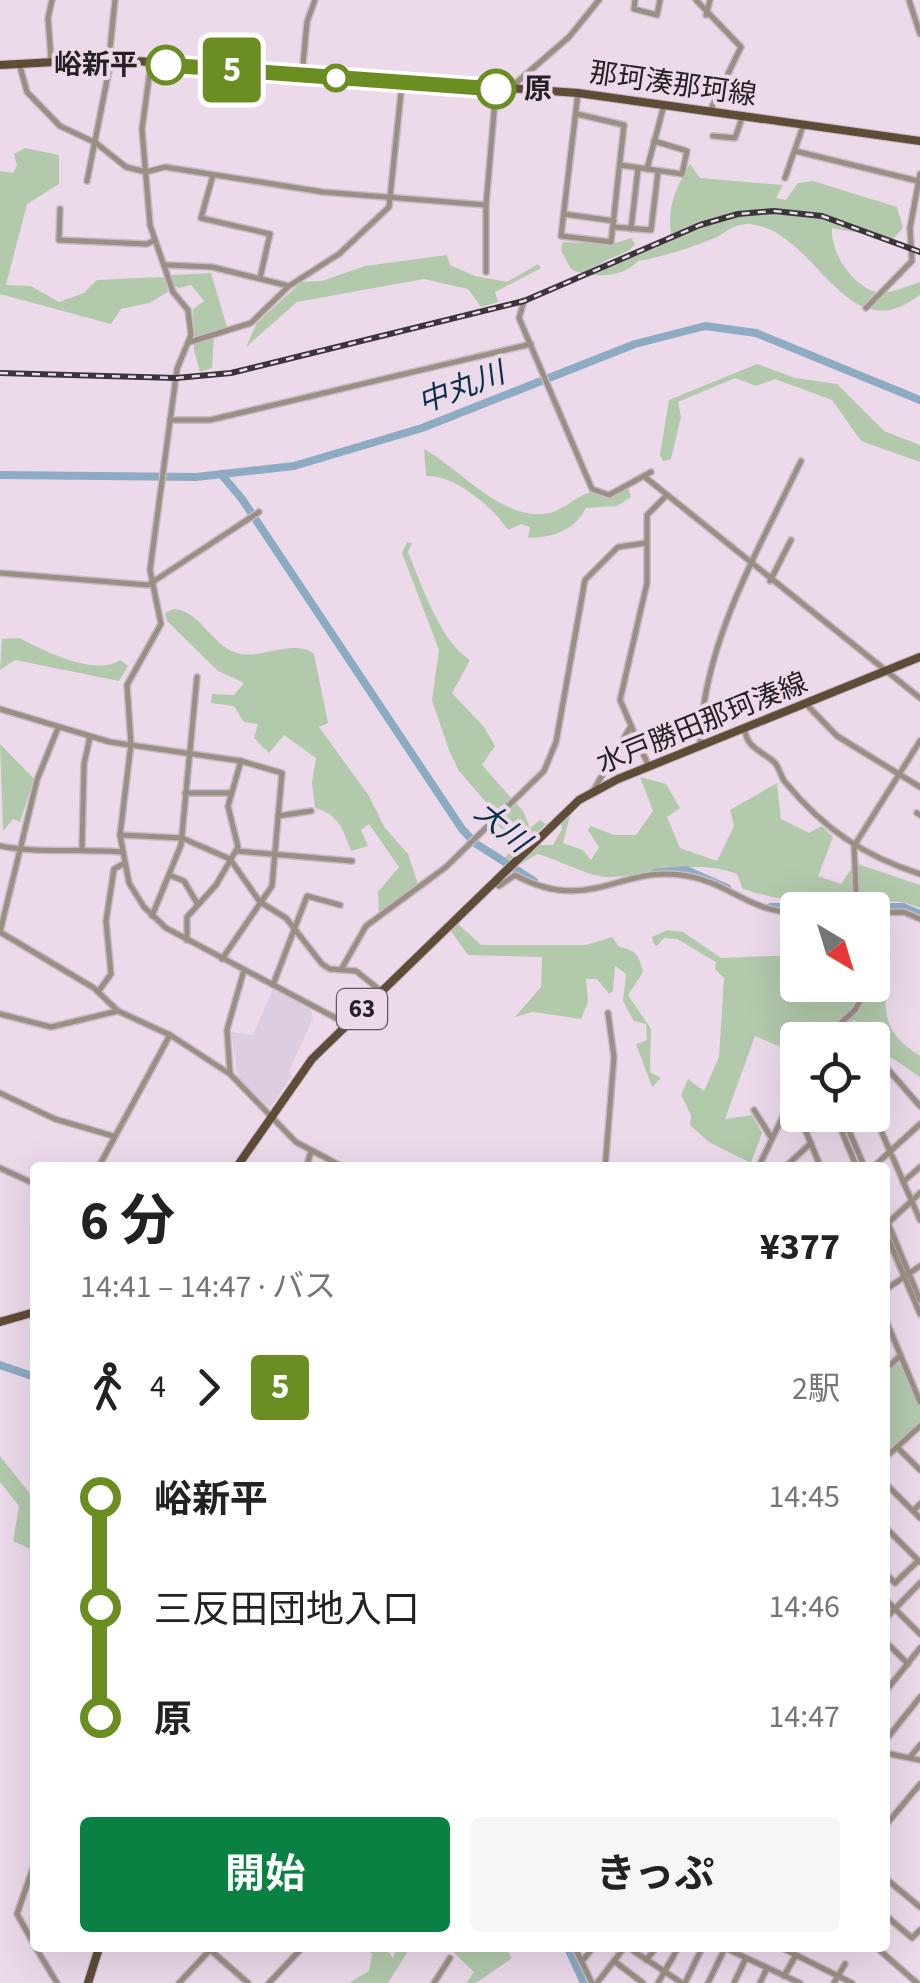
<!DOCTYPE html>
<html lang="ja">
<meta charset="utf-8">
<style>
:root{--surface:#fff;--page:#f6f6f6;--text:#222;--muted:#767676;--accent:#0b8043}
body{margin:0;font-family:"Source Sans 3","Noto Sans JP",sans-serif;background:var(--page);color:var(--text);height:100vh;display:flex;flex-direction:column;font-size:38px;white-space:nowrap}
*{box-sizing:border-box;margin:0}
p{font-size:32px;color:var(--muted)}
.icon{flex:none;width:55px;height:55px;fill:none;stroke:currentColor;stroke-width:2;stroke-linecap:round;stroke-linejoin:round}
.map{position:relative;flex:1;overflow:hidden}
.details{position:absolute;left:30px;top:1162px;width:860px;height:790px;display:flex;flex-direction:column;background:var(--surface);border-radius:10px;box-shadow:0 10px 40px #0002}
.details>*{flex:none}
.badge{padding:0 20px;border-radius:8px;font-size:35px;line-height:65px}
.needle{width:65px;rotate:142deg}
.tools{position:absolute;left:780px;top:892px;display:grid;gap:20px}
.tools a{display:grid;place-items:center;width:110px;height:110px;border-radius:10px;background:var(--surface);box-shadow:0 10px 40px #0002;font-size:50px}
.map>.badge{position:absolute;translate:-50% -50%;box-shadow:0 0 0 5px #fff}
.legs{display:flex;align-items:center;gap:15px;height:110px;padding:0 50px;font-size:32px}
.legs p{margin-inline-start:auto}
.summary{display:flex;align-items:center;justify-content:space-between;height:170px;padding:0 50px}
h1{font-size:55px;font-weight:700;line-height:75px}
.button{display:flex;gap:20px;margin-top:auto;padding:20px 50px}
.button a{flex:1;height:115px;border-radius:10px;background:var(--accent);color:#fff;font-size:40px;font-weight:700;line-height:115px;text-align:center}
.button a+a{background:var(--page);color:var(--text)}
ul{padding:0 50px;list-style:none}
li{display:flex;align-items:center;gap:35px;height:110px;font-size:38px}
li i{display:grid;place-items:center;width:15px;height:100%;margin:0 12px;background:currentColor}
li i::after{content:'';width:25px;height:25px;margin:-12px;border:8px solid;border-radius:50%;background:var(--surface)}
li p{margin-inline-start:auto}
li:first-child i{background:linear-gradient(#0000 50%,currentColor 0)}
li:last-child i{background:linear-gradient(currentColor 50%,#0000 0)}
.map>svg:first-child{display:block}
.education{fill:#dccde0}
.green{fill:#b2c9ac}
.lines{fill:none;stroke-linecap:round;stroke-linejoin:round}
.river{stroke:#8dabc3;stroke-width:8}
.minor-casing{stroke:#c9b9c8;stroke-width:8}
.major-casing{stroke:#c9b9c8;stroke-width:10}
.minor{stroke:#9a8f83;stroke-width:5}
.major{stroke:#5f4c37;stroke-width:8}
.rail-casing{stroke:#3b343b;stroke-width:6}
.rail{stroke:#ecdaeb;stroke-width:2.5;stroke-dasharray:8;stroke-linecap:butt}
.line-1-casing{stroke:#fff;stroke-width:22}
.line-1{stroke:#6b8e23;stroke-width:15}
.stop-1-dot{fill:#fff;stroke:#6b8e23;stroke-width:5}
.labels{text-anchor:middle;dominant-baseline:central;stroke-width:8;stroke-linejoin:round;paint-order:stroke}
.shield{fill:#ecdaeb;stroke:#625862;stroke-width:2.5}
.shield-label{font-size:25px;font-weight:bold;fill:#272127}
.stop-label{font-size:28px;font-weight:bold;fill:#272127;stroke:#ecdaeb;text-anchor:end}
.street-label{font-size:28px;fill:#272127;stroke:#ecdaeb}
.water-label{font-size:30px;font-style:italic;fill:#082f48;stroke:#ecdaeb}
</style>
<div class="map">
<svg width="920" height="1983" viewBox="0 0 920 1983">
<rect width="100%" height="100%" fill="#ecdaeb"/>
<path class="education" d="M273 989 310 1008 313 1018 289 1071 292 1076 270 1108 238 1078 231 1032 253 1035Z"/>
<g class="green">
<path d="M25 148 59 155V184L27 204 6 285 31 286 59 302 84 293 97 280 159 277 166 278 168 292 149 303 121 309 111 324 0 294V171L13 173 17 166 14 154Z"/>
<path d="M690 164 700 178 783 185 776 198 786 200 798 183 813 181 897 207 903 228 893 239 832 228C830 253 854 290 882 293 890 293 911 285 920 282V295C843 354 816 226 747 224 732 224 725 234 712 239 697 246 654 259 638 261 623 278 590 279 571 269L561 250 563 242 611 244 631 238 635 244C626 257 609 255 598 266L602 270 656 248 671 234C667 207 676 187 690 164Z"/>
<path d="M447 255 450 265 475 276 507 282 538 264 541 268 495 292 498 302 481 307 468 289 424 279 297 302 246 347 257 323 301 282 322 281 365 266Z"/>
<path d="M211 273 227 327 214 334 212 368 200 372 194 350 193 309 204 301 191 285 179 288 172 284 171 275Z"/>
<path d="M757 364 795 378 837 384 884 431 920 445V462L861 441 832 400 775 379 756 386 735 378 678 402 681 417 671 459 663 461 660 455 669 400Z"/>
<path d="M424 449C460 468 503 523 549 513 565 510 575 496 591 492L606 498 628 487 631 497 617 506 586 508C573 532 553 537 528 538L530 527 521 524 508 530C492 506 455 475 426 476Z"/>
<path d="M407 542 412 543 408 552C422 586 440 641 470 660L452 693 484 727 495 746 482 765 523 811 530 828 540 820 546 824 510 860 505 858 516 843 497 824V815L459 771 449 750 432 700 439 650 402 553Z"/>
<path d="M173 609C199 609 211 645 237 653 261 660 294 638 314 654L328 723 319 727 369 796 385 828 408 854 418 884 379 914 378 892 399 867 369 824 361 830 368 846 351 851C343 830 339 814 315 808L312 783 316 758 284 735 269 753 254 738 258 724 244 722 234 706 211 703 212 694 234 695 244 683 218 671 167 621 165 613Z"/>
<path d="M19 638C43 650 95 677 120 660L128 666 119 681 15 660 0 670 2 639Z"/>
<path d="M0 744 34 779 20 822 13 819 3 831Z"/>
<path d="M640 777 666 784 680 808 667 817 680 848 717 861 734 826 730 810 777 783 781 819 809 833 822 826 833 837 818 876 841 884 855 863 920 885V908C895 897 877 903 851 903 815 904 778 901 743 889L737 874C694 858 656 874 612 877 591 879 559 859 537 854L518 866 535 845H553L562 829 561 821 571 812 563 843 583 850 591 860 599 847 588 830 591 826 614 835H636L653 811Z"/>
<path d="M458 924 481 945H586L612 937 619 947C636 950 639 955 643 972L628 995 651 1029 650 1072 661 1078 652 1087 636 1044 647 1040 646 1024 634 1021 623 1001 626 974 615 966 613 991 609 994 597 979H586L588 1002 581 1019 533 1012 515 1017 541 987 542 957 468 955 450 930Z"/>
<path d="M667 930 683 932 721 958 797 955 798 985H872L874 965 888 979C881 1016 888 1036 920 1056V1077L883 1052 854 1020 830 1040H798L797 1054 755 1036 725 1119 752 1115 762 1133 751 1163 709 1142 690 1125 691 1115 681 1095 688 1079 704 1091 719 1057 724 978 715 969 716 962 677 939 664 938 657 946 653 943 652 937Z"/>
<path d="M898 1360 920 1407V1422L885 1454V1373Z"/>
<path d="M0 1456 35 1500V1551L13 1541 19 1506 0 1482Z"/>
<path d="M366 1948H386L393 1958 397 1948H410L388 1983H349L369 1971 372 1954Z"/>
<path d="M449 1948H506L512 1958 476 1983H466L474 1972Z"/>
</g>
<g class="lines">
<g class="river">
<path d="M221 474 242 499 462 829 475 843 534 881"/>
<path d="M0 475 196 477 294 466 422 428 635 344 705 326 756 333 920 400"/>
<path d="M655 873 686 870 727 888"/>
<path d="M771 907H903L920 914"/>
<path d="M0 1365 35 1377"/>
<path d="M568 1948 584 1983"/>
</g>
<defs>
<g id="minor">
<path d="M635 0 634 9 657 15 660 0"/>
<path d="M696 0 741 47 710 111"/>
<path d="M909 0 920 34"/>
<path d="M706 15 710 0"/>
<path d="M51 59 48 18 52 0"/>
<path d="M109 59 115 0"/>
<path d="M19 63 27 92 60 126 96 143 126 167 146 172 165 167 323 192 486 205"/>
<path d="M151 63 142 129 150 225 173 292 188 310 191 335 177 369 150 570 161 624 127 685 131 744 120 835 129 883 144 907 166 928 347 1024"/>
<path d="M302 75 307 22 315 0"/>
<path d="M515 90 516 83 569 37 599 0"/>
<path d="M577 114 624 125 611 242 561 236 578 93"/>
<path d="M713 136 735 138 742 118"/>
<path d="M795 151 918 181"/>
<path d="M620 165 682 174 687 151 654 141"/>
<path d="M647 169 664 105"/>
<path d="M213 175 201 218 270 234 260 278"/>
<path d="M785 178 803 126"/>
<path d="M87 181 111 60"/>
<path d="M60 209 59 240 147 244 155 240"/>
<path d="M564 214 614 221"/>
<path d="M614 227 651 230 658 172"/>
<path d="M631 229 638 169"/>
<path d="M167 265 212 267 289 286"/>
<path d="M486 272V205L496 89"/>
<path d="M524 301 519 318 592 489 609 495 651 472"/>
<path d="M866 308 912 261 910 228 920 174"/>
<path d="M190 342 251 323 289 286 339 254 389 207 402 83"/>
<path d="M170 420H210L531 344"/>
<path d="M645 477 920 698"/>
<path d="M0 573 148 585 259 512"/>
<path d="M770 581 791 540"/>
<path d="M807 705 837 736 920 787"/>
<path d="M0 709 110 742 241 761 228 806 238 847 216 885 187 917V940"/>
<path d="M58 728 37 780 0 932 94 988 118 1011 170 1035 230 1074 296 1142 345 1168"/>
<path d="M745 730C747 749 763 751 775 763 780 769 781 778 786 783 824 829 864 856 920 874"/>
<path d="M700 744C703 643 758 551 801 461"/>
<path d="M649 767 620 700 647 583V515L665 497"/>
<path d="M593 791 631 726"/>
<path d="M185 793H230"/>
<path d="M917 813 920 815"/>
<path d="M278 816 311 811"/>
<path d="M497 818 533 844"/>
<path d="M120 835 182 838 230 859 260 902 286 918 322 964 330 969 356 971 381 991"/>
<path d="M0 846C41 854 79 848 121 852"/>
<path d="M82 848 84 764 90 737"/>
<path d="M237 851 352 861"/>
<path d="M169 875 184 881 197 903"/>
<path d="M494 882 499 886 515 875C590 916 621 863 688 876 729 883 751 913 798 913"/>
<path d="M849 910 856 892 854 846 920 741"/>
<path d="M872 913 904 912 920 919"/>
<path d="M152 916 181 845 197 677"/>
<path d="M222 959 272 886 282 773 241 761"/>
<path d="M342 968 366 926 446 867 544 771 556 742 585 580 618 547 646 543"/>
<path d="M273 985 307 896 340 905"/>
<path d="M98 992 111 974 106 921 114 869 123 864"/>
<path d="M0 1014 51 1027 118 1011"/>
<path d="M822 1040 855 1010 866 990 861 985"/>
<path d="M855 1040 860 1036 863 1040"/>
<path d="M872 1051 920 1106"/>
<path d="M230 1074 227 1030 244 970"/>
<path d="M0 1093 55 1119 113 1136"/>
<path d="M791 1097 798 1111"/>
<path d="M754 1110 771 1137"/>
<path d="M872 1110 920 1220"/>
<path d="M799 1115 821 1168"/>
<path d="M835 1115 857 1168"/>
<path d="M842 1115 865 1168"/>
<path d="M0 1168 35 1184"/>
<path d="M98 1168 170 1035"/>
<path d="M306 1168 311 1152"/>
<path d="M605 1168 614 1057 608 1013"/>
<path d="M758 1168 798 1085"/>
<path d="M784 1168 811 1143"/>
<path d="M872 1168 920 1124"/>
<path d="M903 1182 920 1167"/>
<path d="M885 1216 920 1300"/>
<path d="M888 1223 920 1193"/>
<path d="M885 1231 920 1314"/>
<path d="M885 1290 920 1266"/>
<path d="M885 1318 920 1402"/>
<path d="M885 1370 900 1356"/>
<path d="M897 1447 920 1470"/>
<path d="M885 1458 920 1426"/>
<path d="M885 1483 920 1518"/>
<path d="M913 1511 920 1504"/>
<path d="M885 1527 920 1562"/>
<path d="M885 1573 895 1583 918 1561"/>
<path d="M885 1599 920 1634"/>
<path d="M885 1619 920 1583"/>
<path d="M885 1641 908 1664"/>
<path d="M885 1692 920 1648"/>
<path d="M885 1741 920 1697"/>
<path d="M885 1753 920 1760"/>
<path d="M910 1757 920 1745"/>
<path d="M885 1826 920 1784"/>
<path d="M35 1862 17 1914 35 1946"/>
<path d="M885 1878 920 1907"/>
<path d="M885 1915 912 1938 920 1930"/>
<path d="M36 1948 57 1983"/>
<path d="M208 1948 248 1983"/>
<path d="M575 1948 592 1983"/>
<path d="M629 1948 682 1983"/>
<path d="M725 1948 800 1983"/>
<path d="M782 1948 852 1983"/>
<path d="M877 1948 917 1983"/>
<path d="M583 1960 593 1948"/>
<path d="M646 1960 656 1948"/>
<path d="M614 1961 643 1983"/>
<path d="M784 1976 796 1955"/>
<path d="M179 1983 210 1950"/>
<path d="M269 1983 302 1948"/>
<path d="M434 1983 450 1958"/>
<path d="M597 1983 624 1948"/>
<path d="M658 1983 678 1948"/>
<path d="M685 1983 702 1948"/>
<path d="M708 1983 725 1948"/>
<path d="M734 1983 746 1958"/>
<path d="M760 1983 767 1968"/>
<path d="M834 1983 845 1964"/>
</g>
<g id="major">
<path d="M0 65 109 59 578 93 920 141"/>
<path d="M236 1168 312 1059 579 800 618 779 920 657"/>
<path d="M0 1322 35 1312"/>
<path d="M88 1983 99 1948"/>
</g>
</defs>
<use href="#minor" class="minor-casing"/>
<use href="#major" class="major-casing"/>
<use href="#minor" class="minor"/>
<use href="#major" class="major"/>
<defs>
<path id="rail" d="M0 373 176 378 231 373 524 301 700 225 738 214 774 211 822 216 920 252"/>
</defs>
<use href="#rail" class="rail-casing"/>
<use href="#rail" class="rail"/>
</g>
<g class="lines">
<defs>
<path id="line-1" d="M166 65 496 89"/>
</defs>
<use href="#line-1" class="line-1-casing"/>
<use href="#line-1" class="line-1"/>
</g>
<g class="stop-1-dot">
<circle cx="166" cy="65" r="18"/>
<circle cx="336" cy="78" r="12"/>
<circle cx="496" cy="89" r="18"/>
</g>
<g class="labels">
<rect class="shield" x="337" y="989" width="50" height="40" rx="8"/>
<g class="shield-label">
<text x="362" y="1009">63</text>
</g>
<g class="stop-label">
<text x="138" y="65">峪新平</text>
<text x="524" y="89" text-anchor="start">原</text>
</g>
<g class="street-label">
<text transform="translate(673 84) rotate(8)">那珂湊那珂線</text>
<text transform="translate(702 723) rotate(-22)">水戸勝田那珂湊線</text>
</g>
<g class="water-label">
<text transform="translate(461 388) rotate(-21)">中丸川</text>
<text transform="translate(502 827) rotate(40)">大川</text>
</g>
</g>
</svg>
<div class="tools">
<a><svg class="needle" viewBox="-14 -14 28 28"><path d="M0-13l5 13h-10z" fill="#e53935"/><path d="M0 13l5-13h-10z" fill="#767676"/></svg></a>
<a><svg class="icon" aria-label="locate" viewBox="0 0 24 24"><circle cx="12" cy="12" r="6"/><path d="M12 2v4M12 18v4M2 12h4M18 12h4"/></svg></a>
</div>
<b class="badge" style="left:232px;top:70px;background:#6b8e23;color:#fff">5</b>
<section class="details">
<div class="summary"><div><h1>6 分</h1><p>14:41 – 14:47 · バス</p></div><b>¥377</b></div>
<div class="legs"><svg class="icon" aria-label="walk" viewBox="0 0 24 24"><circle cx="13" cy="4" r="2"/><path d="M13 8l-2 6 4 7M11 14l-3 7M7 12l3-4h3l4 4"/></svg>4<svg class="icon" aria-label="forward" viewBox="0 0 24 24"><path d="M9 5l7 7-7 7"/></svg><b class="badge" style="background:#6b8e23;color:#fff">5</b><p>2駅</p></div>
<ul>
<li><i style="color:#6b8e23"></i><b>峪新平</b><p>14:45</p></li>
<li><i style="color:#6b8e23"></i><span>三反田団地入口</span><p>14:46</p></li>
<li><i style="color:#6b8e23"></i><b>原</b><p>14:47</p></li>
</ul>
<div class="button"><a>開始</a><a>きっぷ</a></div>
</section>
</div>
